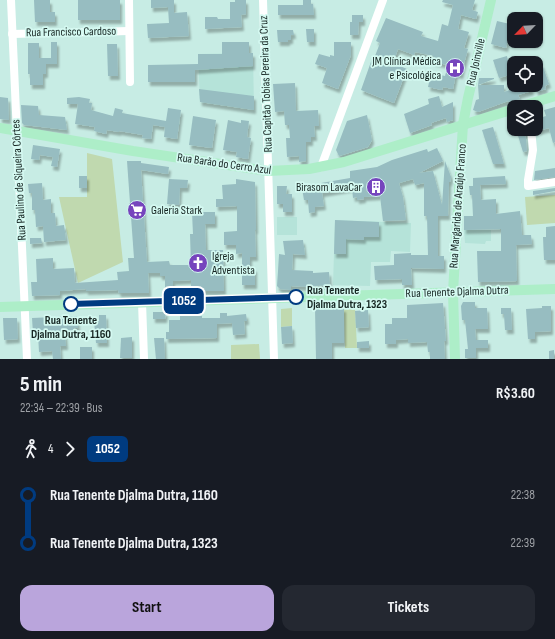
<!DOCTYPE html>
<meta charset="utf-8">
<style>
:root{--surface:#171b24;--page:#242831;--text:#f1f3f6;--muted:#9ea1a6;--accent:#baa5dc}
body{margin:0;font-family:"Sofia Sans Condensed",sans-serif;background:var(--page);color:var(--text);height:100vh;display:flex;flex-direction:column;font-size:15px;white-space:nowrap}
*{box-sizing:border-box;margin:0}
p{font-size:13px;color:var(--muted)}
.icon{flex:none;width:22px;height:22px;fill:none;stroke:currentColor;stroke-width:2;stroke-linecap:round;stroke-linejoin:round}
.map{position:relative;height:359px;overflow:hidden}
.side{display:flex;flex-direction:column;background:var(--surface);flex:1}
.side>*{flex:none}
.badge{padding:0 8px;border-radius:6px;font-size:14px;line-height:26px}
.needle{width:26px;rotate:245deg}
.controls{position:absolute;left:507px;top:12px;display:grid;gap:8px}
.controls a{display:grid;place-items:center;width:36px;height:36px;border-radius:8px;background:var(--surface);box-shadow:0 1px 3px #0004;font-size:20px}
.map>.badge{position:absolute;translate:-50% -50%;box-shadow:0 0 0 2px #fff}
.legs{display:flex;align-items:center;gap:6px;height:44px;padding:0 20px;font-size:13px}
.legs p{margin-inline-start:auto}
.overview{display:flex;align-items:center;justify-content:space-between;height:68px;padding:0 20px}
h1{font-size:22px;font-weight:700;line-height:30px}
.action{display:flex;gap:8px;margin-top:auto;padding:8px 20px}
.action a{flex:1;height:46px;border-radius:12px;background:var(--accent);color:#111;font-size:16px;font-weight:700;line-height:46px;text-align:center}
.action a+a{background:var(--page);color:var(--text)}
ul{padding:0 20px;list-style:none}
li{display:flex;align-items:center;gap:14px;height:48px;font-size:15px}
li i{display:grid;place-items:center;width:6px;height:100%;margin:0 5px;background:currentColor}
li i::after{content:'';width:10px;height:10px;margin:-5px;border:3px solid;border-radius:50%;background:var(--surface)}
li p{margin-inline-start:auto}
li:first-child i{background:linear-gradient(#0000 50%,currentColor 0)}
li:last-child i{background:linear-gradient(currentColor 50%,#0000 0)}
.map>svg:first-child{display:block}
.built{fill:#b5e3d9}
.green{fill:#c0d9af}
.building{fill:#97bdc1;filter:url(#shadow)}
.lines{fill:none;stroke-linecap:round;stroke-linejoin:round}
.minor{stroke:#fff;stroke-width:8}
.major{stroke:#adeec8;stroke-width:10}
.line-1-casing{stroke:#fff;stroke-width:9}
.line-1{stroke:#003b80;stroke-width:6}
.stop-1-dot{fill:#fff;stroke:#003b80;stroke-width:2}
.labels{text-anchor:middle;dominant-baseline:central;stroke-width:3.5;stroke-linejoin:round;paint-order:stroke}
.street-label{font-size:12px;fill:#162522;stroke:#d4f9f1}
.poi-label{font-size:12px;fill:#162522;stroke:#d4f9f1;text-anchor:end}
.stop-label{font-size:12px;font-weight:bold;fill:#162522;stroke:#d4f9f1;text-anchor:start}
</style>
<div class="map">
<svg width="555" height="359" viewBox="0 0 555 359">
<defs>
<filter id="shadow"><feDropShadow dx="2" dy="4" stdDeviation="1" flood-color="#0004"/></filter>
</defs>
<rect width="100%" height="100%" fill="#c7ece4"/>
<g class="built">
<path d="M253 53 254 110 200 102 198 54Z"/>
<rect x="277" y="217" width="20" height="18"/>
<path d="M335 220 411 223 410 252 391 251 390 262H371L370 286 333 285Z"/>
<path d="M464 230H491V241H486L485 244 465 243Z"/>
</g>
<g class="green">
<path d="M87 153 112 159 123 262 78 283 59 197H87Z"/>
<path d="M555 195V223L527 225 525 197Z"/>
<path d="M292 308V326L281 327V309Z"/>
<path d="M344 308H355L357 348H345Z"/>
<path d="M259 344 260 359H231V345Z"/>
</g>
<g class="building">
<path d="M34 0H50V12H55V22H35Z"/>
<rect x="78" y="0" width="42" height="20"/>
<path d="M151 0H174V13L187 12 189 36 148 38 147 24 169 23 168 7 151 8Z"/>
<path d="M235 0H246V14L241 15 242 27 205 29V17H217L218 19H230V2H235Z"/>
<path d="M303 0H311V4H313L314 15H278V5H303Z"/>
<path d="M443 0H475L472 10 478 12 476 19 461 15 458 29 469 32 464 48 468 49 461 75 456 74 453 89 443 87 442 90 428 87 431 73 445 76 448 65 433 62 434 56 415 52 414 55 398 49 393 63 407 69 394 103 361 90 373 56H375L380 43 376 41 386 18 423 32 421 36 438 41 442 24 448 26 453 5 442 2Z"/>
<path d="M352 15H363V22H359L358 35H350V22H352Z"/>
<path d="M497 21 514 25V32L512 36H509L506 48 491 44Z"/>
<path d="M306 29H314V42H307Z"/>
<path d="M277 30H293L294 35H291V40H288V42H278Z"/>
<path d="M51 42H57V64H46V74H43V85H30V74H28V43H39V58H51Z"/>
<path d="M222 42H249V53H253V66L195 70V82H148V65L198 64V54H222Z"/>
<path d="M334 42H351V55L338 89 322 83 327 68 315 64 319 54 330 57V55L334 56Z"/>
<path d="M107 44H117L118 76H108Z"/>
<path d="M507 56 508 61 522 57 524 63H509L513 74 499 78 493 60Z"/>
<path d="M542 64 549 84 545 86 546 89 536 92V66Z"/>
<path d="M479 78H494V79L478 85Z"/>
<path d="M295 83 296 111 318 110 319 126H314L315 137H311V142H306V161L299 162V156L287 157 286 138H290L289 125H285L284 111 275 112 273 84Z"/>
<path d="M478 85H504V92L519 87 518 85H530L532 91 518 95 520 99 509 102 508 101 478 112 473 110 476 100 479 99Z"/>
<path d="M199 89 254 96V110L200 102Z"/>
<path d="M439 96 442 107 453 102V120L447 122 446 118 431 123 432 125 410 133 404 114 429 104 428 99Z"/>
<path d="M0 97 8 98 9 120 0 119Z"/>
<path d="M79 97 90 99 89 103H92L91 110 113 116 115 108 123 110 122 113 166 121 168 108 181 110 177 139 164 137 165 127 153 125 151 139 142 138 143 135 119 131V132L107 130 106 134 94 131 95 127 75 124 78 104H67V98Z"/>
<path d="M21 105 38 106 39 115 65 117 67 130 24 125 22 123Z"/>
<path d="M555 107V142L553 143 549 128 538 131 536 119 546 116 544 110Z"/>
<path d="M367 115 372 140 368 147 339 156 336 150 347 121Z"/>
<path d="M193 116 216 120 212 148 189 145Z"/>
<path d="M228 120 241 123V120L249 121 247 137 251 138 248 159 236 157 237 152 223 150Z"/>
<path d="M493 127 504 164H493L482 130Z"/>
<path d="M516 129H526V134L525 135 526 139 527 151 523 152Z"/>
<path d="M33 145 60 149 57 167 51 166 53 157 40 155 39 160 31 159Z"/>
<path d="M437 148 443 161 419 173 433 171 442 205 445 161 451 177 450 182H449L448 216H438V256H444V269L411 268 412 285H402V279L375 280 374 266 394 265V254L411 253V255H428L427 216H424V183L415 185 413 179 399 183 403 197 406 220 383 221 380 196 364 197V199L357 200V197L353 198 352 188 322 193 324 206 315 207V212L309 213 308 200H304L302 188 322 186 321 183 350 178V171L377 167 392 160 427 149 428 152Z"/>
<path d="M127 161H141V163L169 167 168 174 141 170 147 262 169 261 170 265H191L190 234H193L192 212H215V224H205L206 250H223L224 291H191V280L173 281V289H165V276H160V273H148L149 293H119L118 290 86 291V289L60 291V295L32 296 31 282H37L36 259 53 258V269L74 268 75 283 118 280 117 272 129 271 128 258H134Z"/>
<path d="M555 168V177L534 180 535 171Z"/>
<rect x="79" y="176" width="8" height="12"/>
<path d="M505 176 506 184 480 185 481 200 496 199V214L520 211 522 235H531L532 244 516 245 517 281 478 282 477 251H501V229L464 230V216H473L472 195H470L469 186H473V178Z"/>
<path d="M169 179 188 180 187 188H180L179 205 167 204Z"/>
<path d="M236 179 255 182 256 230H255L256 257H250V268H255V285H242V253L236 254V245H224V232L237 231V206L216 207V199H223L222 185 236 184Z"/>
<path d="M42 183 43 200 51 199V213H55L56 226 64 225 66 240 44 242 43 226 36 227 35 210H32V193H29L28 184Z"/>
<path d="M277 186H287L286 194H292V212H283V204H277Z"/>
<path d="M555 188V191L533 195V191Z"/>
<path d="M335 220 379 222V237H364V240L346 239V254H334Z"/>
<path d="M555 226V260H544L543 237H546V227Z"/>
<path d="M30 238H41L42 243 30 244Z"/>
<path d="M303 240 305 255 293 254 292 270 313 271V273L329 272 330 285 312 286V287L291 286V290L280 289 277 286 278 271 279 254 285 255 283 241Z"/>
<path d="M463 302H475V308H487L488 329H475L476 340H488V348H476V358H465V349H468L465 320H462L461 306Z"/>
<path d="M443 303 446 341H444L445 359H430V352H428L427 342 408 343V339L396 340V344H385V324H392V318H407V305Z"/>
<path d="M542 306H551V331L535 332V339H528L526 309 542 308Z"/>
<path d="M315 308H344V343H332V359H316Z"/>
<path d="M501 308H511L512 330H505L504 314H501Z"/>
<path d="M368 310 369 327 356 328 355 311Z"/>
<path d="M153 312H166L165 319H153Z"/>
<path d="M220 313H227V316L246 314 247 321H244L245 334 233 335 232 323 217 324V338L166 339V332H169V320H180V316H202V318H220Z"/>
<path d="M99 315H106L107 343H96L94 321H99Z"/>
<path d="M77 316 78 328H74L75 334H65L66 346H60L61 359H53L52 351 39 352 38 333H33L32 318Z"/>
<path d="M3 318H17L18 339 4 340Z"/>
<path d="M292 326 293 343 282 344 281 327Z"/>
<path d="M132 337V358H120L121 338Z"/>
<path d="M154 338H164L165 359H156Z"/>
<path d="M369 341V348H357V342Z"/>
<rect x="80" y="347" width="12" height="12"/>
<path d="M554 350V359H549V351Z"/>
</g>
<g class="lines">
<g class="minor">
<path d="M11 0 27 359"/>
<path d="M129 0 130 82"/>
<path d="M263 0 274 359"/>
<path d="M12 34 129 31"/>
<path d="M531 129 533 150 528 180V186L555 182"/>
<path d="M321 167 383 0"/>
<path d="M142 302 144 359"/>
</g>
<g class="major">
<path d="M519 107 555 96"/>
<path d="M0 128 133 151 268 171 309 169 344 162 514 109"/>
<path d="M0 307 555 289"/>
<path d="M455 359 453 292 463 124 468 98 491 0"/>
</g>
</g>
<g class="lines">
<defs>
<path id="line-1" d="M71 304 296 297"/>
</defs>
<use href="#line-1" class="line-1-casing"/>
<use href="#line-1" class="line-1"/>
</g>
<defs>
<symbol id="hospital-disc" viewBox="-11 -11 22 22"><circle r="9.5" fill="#7645bd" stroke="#d4f9f1"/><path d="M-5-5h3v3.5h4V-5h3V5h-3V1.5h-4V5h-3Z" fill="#fff"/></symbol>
<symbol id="building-disc" viewBox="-11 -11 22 22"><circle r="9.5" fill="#7645bd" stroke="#d4f9f1"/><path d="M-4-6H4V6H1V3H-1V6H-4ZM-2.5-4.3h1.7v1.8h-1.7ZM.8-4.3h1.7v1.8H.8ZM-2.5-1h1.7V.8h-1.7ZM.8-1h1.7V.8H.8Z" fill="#fff"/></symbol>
<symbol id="supermarket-disc" viewBox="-11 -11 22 22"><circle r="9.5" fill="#7645bd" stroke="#d4f9f1"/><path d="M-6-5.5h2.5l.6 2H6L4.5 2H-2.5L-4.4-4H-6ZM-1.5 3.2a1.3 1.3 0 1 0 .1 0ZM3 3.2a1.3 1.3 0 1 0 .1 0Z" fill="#fff"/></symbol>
<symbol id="church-disc" viewBox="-11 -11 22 22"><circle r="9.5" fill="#7645bd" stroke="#d4f9f1"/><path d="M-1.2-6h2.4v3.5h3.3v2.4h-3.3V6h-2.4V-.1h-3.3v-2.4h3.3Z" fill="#fff"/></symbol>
</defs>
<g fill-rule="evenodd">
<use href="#hospital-disc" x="444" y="57" width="22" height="22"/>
<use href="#building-disc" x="365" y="176" width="22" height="22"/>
<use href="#supermarket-disc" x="126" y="199" width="22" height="22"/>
<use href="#church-disc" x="187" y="252" width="22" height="22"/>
</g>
<g class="stop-1-dot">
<circle cx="296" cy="297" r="7"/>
<circle cx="71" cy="304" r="7"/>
</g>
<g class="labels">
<g class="street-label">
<text transform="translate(71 32) rotate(-1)">Rua Francisco Cardoso</text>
<text transform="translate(476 62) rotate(-77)">Rua Joinville</text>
<text transform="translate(266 84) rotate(-92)">Rua Capitão Tobias Pereira da Cruz</text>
<text transform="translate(224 164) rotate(8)">Rua Barão do Cerro Azul</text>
<text transform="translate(19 180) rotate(-93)">Rua Paulino de Siqueira Côrtes</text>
<text transform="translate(458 206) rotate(-86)">Rua Margarida de Araújo Franco</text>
<text transform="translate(457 292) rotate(-2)">Rua Tenente Djalma Dutra</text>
</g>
<g class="poi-label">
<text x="441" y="61">JM Clínica Médica<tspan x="441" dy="14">e Psicológica</tspan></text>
<text x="362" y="187">Birasom LavaCar</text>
<text x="151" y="210" text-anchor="start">Galeria Stark</text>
<text x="212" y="256" text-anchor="start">Igreja<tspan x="212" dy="14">Adventista</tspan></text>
</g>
<g class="stop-label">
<text x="307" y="290">Rua Tenente<tspan x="307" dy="14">Djalma Dutra, 1323</tspan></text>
<text x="71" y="320" text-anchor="middle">Rua Tenente<tspan x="71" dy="14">Djalma Dutra, 1160</tspan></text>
</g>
</g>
</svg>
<div class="controls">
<a><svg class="needle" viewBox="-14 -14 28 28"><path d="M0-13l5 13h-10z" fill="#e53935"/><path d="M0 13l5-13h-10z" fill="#9ea1a6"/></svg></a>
<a><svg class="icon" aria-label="locate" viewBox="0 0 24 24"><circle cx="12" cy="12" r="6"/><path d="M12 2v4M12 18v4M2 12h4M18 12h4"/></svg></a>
<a><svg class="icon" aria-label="layers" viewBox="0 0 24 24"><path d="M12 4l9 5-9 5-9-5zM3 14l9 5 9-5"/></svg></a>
</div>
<b class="badge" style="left:184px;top:301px;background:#003b80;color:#fff">1052</b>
</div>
<section class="side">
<div class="overview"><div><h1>5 min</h1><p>22:34 – 22:39 · Bus</p></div><b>R$3.60</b></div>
<div class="legs"><svg class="icon" aria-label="walk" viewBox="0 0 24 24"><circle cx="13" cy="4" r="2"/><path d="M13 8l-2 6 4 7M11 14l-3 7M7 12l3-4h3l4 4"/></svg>4<svg class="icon" aria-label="forward" viewBox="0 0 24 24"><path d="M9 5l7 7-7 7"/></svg><b class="badge" style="background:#003b80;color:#fff">1052</b></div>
<ul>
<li><i style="color:#003b80"></i><b>Rua Tenente Djalma Dutra, 1160</b><p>22:38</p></li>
<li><i style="color:#003b80"></i><b>Rua Tenente Djalma Dutra, 1323</b><p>22:39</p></li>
</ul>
<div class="action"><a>Start</a><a>Tickets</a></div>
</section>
